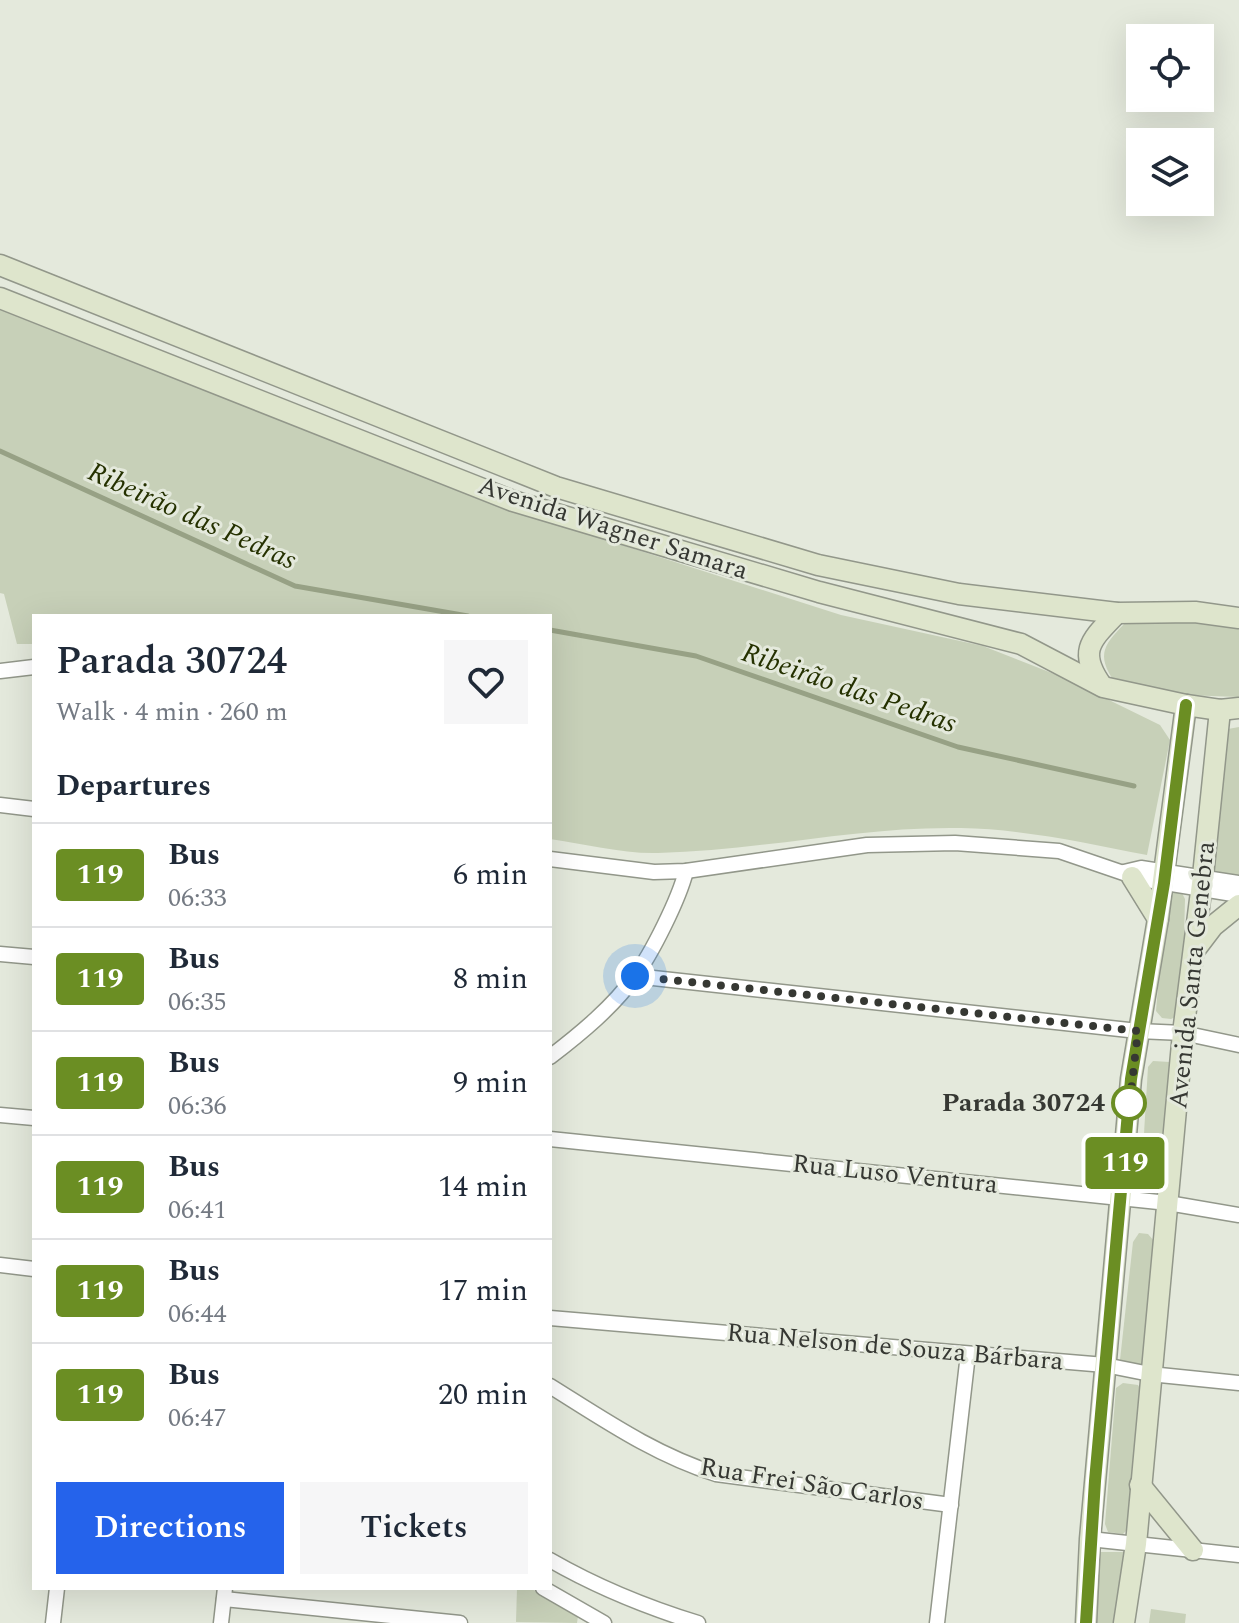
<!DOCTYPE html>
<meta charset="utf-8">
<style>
:root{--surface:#fff;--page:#f6f6f7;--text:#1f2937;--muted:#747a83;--line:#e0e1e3;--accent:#2563eb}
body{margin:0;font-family:Spectral,serif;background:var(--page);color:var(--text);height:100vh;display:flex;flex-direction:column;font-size:30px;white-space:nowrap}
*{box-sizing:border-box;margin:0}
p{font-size:26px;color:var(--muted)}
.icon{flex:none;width:44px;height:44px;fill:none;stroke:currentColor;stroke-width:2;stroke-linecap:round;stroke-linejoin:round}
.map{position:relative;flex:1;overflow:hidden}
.drawer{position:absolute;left:32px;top:614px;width:520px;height:976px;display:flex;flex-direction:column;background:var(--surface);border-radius:0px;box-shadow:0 8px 32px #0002}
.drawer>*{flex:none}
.badge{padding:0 16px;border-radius:6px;font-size:28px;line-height:52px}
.tools{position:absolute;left:1126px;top:24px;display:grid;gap:16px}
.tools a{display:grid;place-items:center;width:88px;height:88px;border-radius:0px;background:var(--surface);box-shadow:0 8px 32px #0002;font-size:40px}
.you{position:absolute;width:40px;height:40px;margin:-20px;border:6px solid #fff;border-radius:50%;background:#1a73e8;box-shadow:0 0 0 12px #1a73e833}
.map>.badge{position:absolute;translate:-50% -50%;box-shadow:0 0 0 4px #fff}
h2{padding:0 24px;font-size:30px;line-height:72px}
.round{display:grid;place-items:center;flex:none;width:84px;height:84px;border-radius:0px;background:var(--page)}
.summary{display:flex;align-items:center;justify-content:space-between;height:136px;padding:0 24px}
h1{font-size:38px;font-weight:600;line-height:60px}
.action{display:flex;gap:16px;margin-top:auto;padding:16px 24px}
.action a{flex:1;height:92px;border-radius:0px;background:var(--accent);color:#fff;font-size:32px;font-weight:600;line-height:92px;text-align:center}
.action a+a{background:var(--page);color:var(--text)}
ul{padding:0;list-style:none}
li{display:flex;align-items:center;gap:24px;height:104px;padding:0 24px;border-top:2px solid var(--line)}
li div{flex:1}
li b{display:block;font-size:30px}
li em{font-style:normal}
li .badge{min-width:88px;font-weight:700;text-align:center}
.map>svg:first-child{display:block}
.green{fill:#c7d0b8}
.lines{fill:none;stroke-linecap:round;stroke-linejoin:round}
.stream{stroke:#97a185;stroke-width:5}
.street-casing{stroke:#92978a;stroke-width:17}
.secondary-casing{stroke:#92978a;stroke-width:23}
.street{stroke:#fff;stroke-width:14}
.secondary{stroke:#dee5cc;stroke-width:20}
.line-casing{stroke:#fff;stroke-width:18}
.line{stroke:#6b8e23;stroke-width:12}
.walk{stroke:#363833;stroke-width:8;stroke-dasharray:0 14.4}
.stop-dot{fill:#fff;stroke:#6b8e23;stroke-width:4}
.labels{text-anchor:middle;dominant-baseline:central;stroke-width:6;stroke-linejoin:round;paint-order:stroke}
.street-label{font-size:26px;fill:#363833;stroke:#e4e9dc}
.stop-label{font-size:26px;font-weight:bold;fill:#363833;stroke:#e4e9dc;text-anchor:end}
.water-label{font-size:28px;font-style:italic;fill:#253100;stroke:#e4e9dc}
</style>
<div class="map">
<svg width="1239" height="1623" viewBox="0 0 1239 1623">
<rect width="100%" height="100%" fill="#e4e9dc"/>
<g class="green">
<path d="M0 307 503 507 841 615 983 646 1062 677 1160 725 1170 740 1147 855C1086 843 1023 829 961 828 859 826 760 851 658 853 623 854 585 844 550 839V616H34V644H17L4 594 0 593Z"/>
<path d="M1128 620H1195L1239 625V697L1184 695 1116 684C1094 653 1105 644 1128 620Z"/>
<path d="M1239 727V879L1214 872 1228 729Z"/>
<path d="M1168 892 1182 893 1185 899 1182 1014 1171 1019 1162 1018 1156 1011 1165 903Z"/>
<path d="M1153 1061 1170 1062 1169 1165 1160 1173 1146 1172 1142 1167 1148 1067Z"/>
<path d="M1139 1233 1148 1234 1154 1241 1147 1363 1140 1368 1125 1365 1120 1360 1133 1242Z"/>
<path d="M1123 1383 1138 1385 1141 1390 1129 1528 1123 1534 1108 1532 1105 1524 1116 1388Z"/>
<path d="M1096 1552H1128L1118 1623H1095Z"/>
<path d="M517 1588H530L578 1616 577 1623 516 1622Z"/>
<path d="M1151 1609 1186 1614 1185 1623H1149Z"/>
</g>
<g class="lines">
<g class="stream">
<path d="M0 451 295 586 468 616"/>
<path d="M550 630 696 656 958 747 1134 786"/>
</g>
<defs>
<g id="street">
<path d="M0 671 34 667"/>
<path d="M0 805 34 809"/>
<path d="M550 859 654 872 686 871 867 845 955 843 1059 851 1141 879 1239 895"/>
<path d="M1124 872 1141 868 1239 883"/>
<path d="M0 954 34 957"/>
<path d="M635 976 1138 1031 1183 1033 1239 1045"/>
<path d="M550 1057C580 1034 613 1007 635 976 652 953 679 899 686 871"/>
<path d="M0 1115 34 1118"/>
<path d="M550 1139 1168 1203 1239 1215"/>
<path d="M0 1265 34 1269"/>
<path d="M550 1318 1105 1365 1150 1374 1239 1383"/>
<path d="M550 1386C603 1419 655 1455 716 1474L951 1505"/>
<path d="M1090 1539 1239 1555"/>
<path d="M550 1560C597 1587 646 1607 698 1623"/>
<path d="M543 1588 604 1623"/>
<path d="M224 1599 460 1623"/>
<path d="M53 1623 57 1588"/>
<path d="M221 1623 225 1588"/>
<path d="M937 1623 968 1354"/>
</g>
<g id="secondary">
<path d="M0 265 556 487 818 565 959 594 1117 613 1195 612 1239 618"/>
<path d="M0 298 513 501 819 592 1021 644 1103 687 1186 705 1220 710 1239 708"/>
<path d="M1102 686C1077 651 1091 640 1117 613"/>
<path d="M1132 877 1158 919"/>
<path d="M1194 951 1213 926 1239 905"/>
<path d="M1140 1485 1193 1550"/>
<path d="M1086 1623 1090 1539 1131 1079 1158 919 1186 705"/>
<path d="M1124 1623 1136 1544 1183 1033 1203 876 1220 710"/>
</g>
</defs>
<use href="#street" class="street-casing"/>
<use href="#secondary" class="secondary-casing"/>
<use href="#street" class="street"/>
<use href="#secondary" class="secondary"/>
</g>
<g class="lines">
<defs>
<path id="line" d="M1086 1623 1095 1481 1131 1079 1164 883 1186 705"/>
</defs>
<use href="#line" class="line-casing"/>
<use href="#line" class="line"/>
<path class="walk" d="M635 976 1138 1031 1129 1109V1103"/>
</g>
<circle class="stop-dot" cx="1129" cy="1103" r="16"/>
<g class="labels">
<g class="street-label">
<text transform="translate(613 528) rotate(18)">Avenida Wagner Samara</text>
<text transform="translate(1192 975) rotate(-84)">Avenida Santa Genebra</text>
<text transform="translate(895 1174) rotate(6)">Rua Luso Ventura</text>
<text transform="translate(895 1347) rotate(5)">Rua Nelson de Souza Bárbara</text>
<text transform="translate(812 1484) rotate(9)">Rua Frei São Carlos</text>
</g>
<g class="stop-label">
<text x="1105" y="1103">Parada 30724</text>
</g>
<g class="water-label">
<text transform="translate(192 516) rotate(24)">Ribeirão das Pedras</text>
<text transform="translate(849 688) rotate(19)">Ribeirão das Pedras</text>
</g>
</g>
</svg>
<div class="tools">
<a><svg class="icon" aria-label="locate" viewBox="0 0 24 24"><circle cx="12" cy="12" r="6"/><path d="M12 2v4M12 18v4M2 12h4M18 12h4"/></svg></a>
<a><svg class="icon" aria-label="layers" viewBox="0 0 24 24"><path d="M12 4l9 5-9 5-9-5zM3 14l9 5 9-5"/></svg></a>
</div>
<div class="you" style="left:635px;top:976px"></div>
<b class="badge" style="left:1125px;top:1163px;background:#6b8e23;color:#fff">119</b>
<section class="drawer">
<div class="summary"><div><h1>Parada 30724</h1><p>Walk · 4 min · 260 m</p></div><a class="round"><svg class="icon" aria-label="heart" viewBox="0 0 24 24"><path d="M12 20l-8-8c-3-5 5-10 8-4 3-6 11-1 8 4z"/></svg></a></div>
<h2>Departures</h2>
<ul>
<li><span class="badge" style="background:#6b8e23;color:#fff">119</span><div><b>Bus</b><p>06:33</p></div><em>6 min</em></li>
<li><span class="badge" style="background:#6b8e23;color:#fff">119</span><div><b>Bus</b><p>06:35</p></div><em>8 min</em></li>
<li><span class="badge" style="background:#6b8e23;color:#fff">119</span><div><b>Bus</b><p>06:36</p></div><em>9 min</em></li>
<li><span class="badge" style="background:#6b8e23;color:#fff">119</span><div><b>Bus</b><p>06:41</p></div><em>14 min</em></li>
<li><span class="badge" style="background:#6b8e23;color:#fff">119</span><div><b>Bus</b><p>06:44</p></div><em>17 min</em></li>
<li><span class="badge" style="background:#6b8e23;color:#fff">119</span><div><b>Bus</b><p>06:47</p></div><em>20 min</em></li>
</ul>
<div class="action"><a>Directions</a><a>Tickets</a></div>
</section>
</div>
